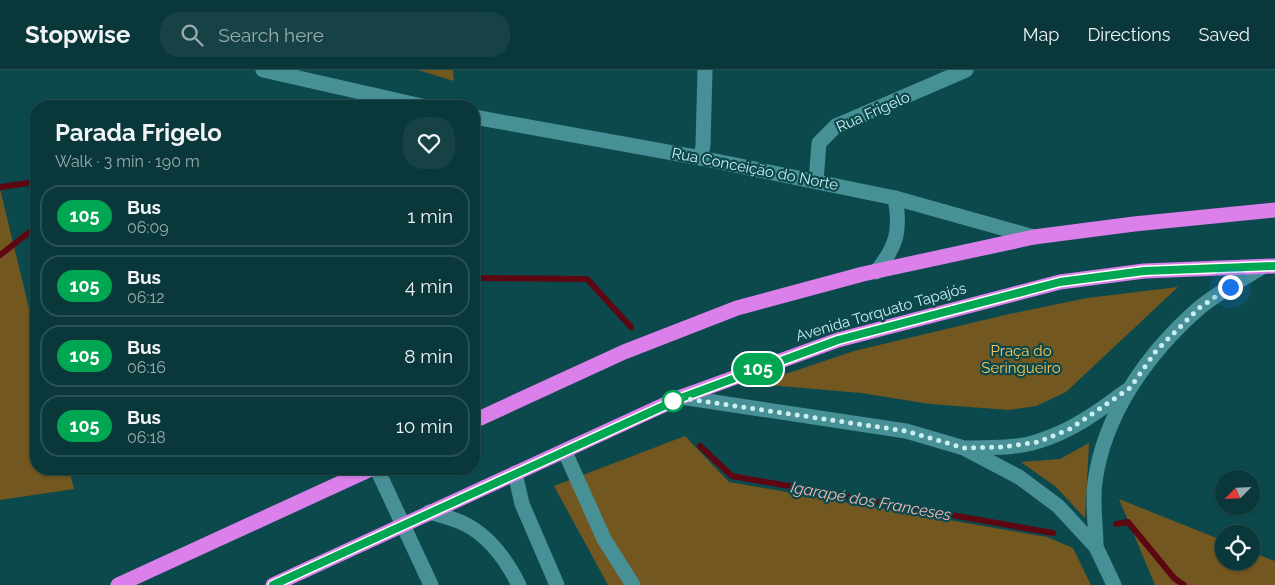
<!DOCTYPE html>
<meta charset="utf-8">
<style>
:root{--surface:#09373a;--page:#174245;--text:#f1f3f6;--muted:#99acaf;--line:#295154}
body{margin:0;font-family:Raleway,sans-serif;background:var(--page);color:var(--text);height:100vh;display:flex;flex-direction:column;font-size:19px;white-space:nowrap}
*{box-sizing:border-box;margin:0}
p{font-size:16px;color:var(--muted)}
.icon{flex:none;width:28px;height:28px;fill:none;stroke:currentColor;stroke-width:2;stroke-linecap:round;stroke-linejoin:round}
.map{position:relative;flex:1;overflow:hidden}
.side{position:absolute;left:30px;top:30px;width:450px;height:375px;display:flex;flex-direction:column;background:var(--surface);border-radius:20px;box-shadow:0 1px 4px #0004,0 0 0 1px var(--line)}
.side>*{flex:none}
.badge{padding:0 10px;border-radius:16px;font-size:18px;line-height:32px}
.needle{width:32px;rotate:246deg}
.controls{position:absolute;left:1215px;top:400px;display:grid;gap:10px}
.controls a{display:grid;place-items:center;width:45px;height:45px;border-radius:50%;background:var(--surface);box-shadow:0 1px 4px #0004,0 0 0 1px var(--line);font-size:25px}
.you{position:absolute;width:25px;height:25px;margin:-12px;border:4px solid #fff;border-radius:50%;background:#1a73e8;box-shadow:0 0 0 8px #1a73e833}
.map>.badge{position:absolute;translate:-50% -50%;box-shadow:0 0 0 2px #fff}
.round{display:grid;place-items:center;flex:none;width:52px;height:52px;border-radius:20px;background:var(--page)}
.head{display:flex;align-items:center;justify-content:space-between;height:85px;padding:0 25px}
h1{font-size:24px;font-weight:700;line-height:38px}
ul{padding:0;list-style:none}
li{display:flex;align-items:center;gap:15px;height:62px;margin:0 10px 8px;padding:0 15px;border:2px solid var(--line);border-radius:20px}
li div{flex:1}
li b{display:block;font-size:19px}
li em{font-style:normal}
li .badge{min-width:55px;font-weight:700;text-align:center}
header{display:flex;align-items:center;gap:30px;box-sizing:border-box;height:70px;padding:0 25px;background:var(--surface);border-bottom:1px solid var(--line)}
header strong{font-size:24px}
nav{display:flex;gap:28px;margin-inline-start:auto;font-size:18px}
.search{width:350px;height:45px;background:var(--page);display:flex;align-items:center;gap:12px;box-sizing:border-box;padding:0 18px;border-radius:20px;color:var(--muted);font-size:19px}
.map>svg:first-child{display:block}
.green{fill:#735720}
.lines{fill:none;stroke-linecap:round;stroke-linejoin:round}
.stream{stroke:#5d0712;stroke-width:6}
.minor{stroke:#479095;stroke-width:15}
.highway{stroke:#db80ea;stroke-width:15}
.line-casing{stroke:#fff;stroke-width:11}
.line{stroke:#00a651;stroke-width:8}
.walk{stroke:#cbeef1;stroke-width:5;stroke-dasharray:0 9}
.stop-dot{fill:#fff;stroke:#00a651;stroke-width:2.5}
.labels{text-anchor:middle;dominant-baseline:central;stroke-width:4.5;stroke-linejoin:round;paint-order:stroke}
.street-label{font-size:15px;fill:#cbeef1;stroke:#0c494d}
.park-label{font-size:15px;fill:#fcc457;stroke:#0c494d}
.water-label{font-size:16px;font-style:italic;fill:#f3b7b4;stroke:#0c494d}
</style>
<header>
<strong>Stopwise</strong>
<div class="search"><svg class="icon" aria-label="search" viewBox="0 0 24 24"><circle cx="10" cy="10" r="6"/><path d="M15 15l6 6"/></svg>Search here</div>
<nav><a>Map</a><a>Directions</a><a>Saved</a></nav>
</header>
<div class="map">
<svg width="1275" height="515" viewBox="0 0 1275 515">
<rect width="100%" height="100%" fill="#0c494d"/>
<g class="green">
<path d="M418 0H453L454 11Z"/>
<path d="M0 119 36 267V399H69L74 419 0 430Z"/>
<path d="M1178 217 1066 322 1036 336 1009 340 930 334 861 323 756 314 854 281 1005 245 1087 228Z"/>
<path d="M685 366 729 412 1047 467 1073 478 1091 515H608L554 416Z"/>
<path d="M1089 373 1085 448 1056 417 1021 392 1060 389Z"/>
<path d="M1119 429 1224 471V491H1251V482L1275 491V515H1155Z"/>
</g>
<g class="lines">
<g class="stream">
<path d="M0 117 36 112"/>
<path d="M0 185 36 157"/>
<path d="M474 208 587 209 631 257"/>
<path d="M700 376 732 406 1053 463"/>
<path d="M1116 454 1128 452 1174 508 1184 515"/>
</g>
<g class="minor">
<path d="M263 0 422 36"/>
<path d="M474 47 701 88 895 128 1034 167"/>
<path d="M701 88 703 75 705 0"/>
<path d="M816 111 819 73 836 56 966 0"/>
<path d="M876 202C897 176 901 160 895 128"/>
<path d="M681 327 906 361 964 378 1019 407 1058 436 1096 477 1114 515"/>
<path d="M966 378C990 377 1016 379 1039 371 1072 361 1099 341 1126 321"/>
<path d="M565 382 604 469 633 515"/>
<path d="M377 399 431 515"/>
<path d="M515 403 522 434 557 515"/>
<path d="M429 442C440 445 452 448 463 453 488 465 507 491 519 515"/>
<path d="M1096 477C1096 456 1092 432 1095 412 1104 344 1148 283 1198 239 1217 223 1241 210 1262 197"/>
</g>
<g class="highway">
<path d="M474 351 624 282 737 238 863 204 1034 167 1134 154 1275 140"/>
<path d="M118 515 371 399"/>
<path d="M273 515 681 327 838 270 1060 212 1144 201 1275 196"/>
</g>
</g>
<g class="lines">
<defs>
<path id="line" d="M273 515 681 328 838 270 1060 212 1144 201 1275 196"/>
</defs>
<use href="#line" class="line-casing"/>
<use href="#line" class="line"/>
<path class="walk" d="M673 331 681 328 906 361 964 378 1003 377 1038 372 1070 359 1130 318 1156 281 1199 238 1230 217"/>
</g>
<circle class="stop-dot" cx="673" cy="331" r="10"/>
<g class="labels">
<g class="street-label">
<text transform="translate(873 42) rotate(-24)">Rua Frigelo</text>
<text transform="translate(755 99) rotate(11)">Rua Conceição do Norte</text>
<text transform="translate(881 242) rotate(-16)">Avenida Torquato Tapajós</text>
</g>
<g class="park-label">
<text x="1021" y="281">Praça do<tspan x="1021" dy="17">Seringueiro</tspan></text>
</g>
<g class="water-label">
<text transform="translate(871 431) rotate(10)">Igarapé dos Franceses</text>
</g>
</g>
</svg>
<div class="controls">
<a><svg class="needle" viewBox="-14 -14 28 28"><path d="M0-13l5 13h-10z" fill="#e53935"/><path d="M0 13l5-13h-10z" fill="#99acaf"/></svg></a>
<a><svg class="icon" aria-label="locate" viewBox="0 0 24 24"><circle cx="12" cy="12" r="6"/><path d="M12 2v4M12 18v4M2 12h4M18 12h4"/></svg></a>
</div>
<div class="you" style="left:1230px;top:217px"></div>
<b class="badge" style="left:758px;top:299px;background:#00a651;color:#fff">105</b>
<section class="side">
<div class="head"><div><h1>Parada Frigelo</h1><p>Walk · 3 min · 190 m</p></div><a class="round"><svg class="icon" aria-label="heart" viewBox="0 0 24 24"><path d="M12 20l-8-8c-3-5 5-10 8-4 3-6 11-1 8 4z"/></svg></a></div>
<ul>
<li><span class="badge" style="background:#00a651;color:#fff">105</span><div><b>Bus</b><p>06:09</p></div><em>1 min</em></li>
<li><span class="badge" style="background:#00a651;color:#fff">105</span><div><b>Bus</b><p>06:12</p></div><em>4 min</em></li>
<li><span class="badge" style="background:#00a651;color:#fff">105</span><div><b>Bus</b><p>06:16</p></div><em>8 min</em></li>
<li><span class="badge" style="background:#00a651;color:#fff">105</span><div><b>Bus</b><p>06:18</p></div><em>10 min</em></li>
</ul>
</section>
</div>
